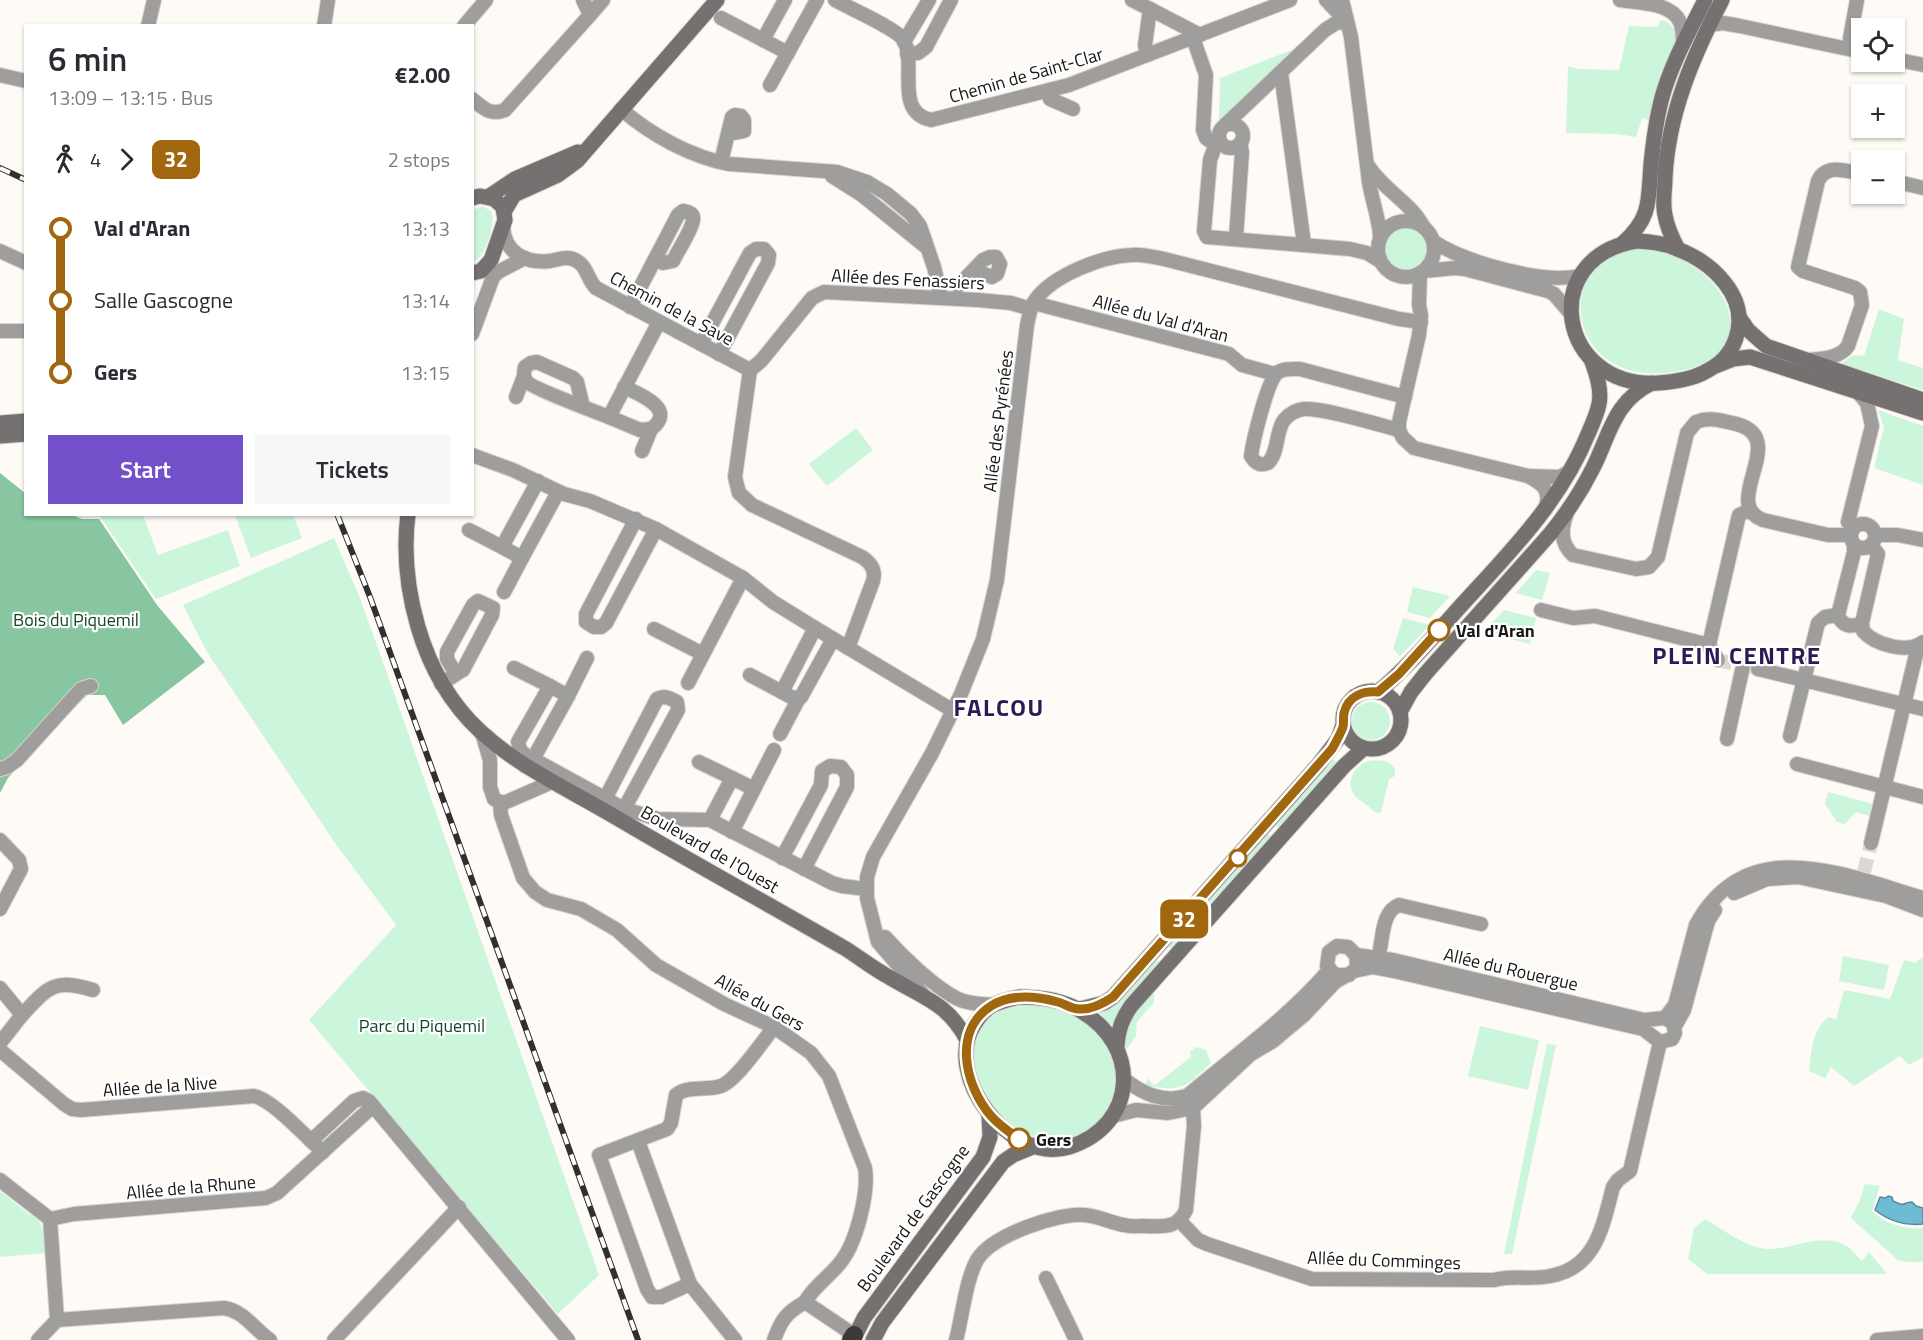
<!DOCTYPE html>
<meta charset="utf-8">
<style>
:root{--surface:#fff;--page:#f7f7f7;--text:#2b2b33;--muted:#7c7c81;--accent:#7150ca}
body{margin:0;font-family:"Titillium Web",sans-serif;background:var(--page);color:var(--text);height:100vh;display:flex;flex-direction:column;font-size:22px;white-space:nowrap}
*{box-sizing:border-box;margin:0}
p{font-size:20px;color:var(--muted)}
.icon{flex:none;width:33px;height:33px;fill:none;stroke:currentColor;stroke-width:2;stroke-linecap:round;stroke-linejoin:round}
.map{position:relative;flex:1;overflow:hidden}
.details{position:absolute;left:24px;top:24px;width:450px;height:492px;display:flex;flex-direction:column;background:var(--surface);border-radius:0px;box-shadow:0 2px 4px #0004}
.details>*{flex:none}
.badge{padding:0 12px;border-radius:9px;font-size:21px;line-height:39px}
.fabs{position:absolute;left:1851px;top:18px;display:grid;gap:12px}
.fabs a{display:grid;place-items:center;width:54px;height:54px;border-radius:0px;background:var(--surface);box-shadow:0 2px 4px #0004;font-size:30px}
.map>.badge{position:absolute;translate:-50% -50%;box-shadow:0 0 0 3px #fff}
.legs{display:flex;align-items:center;gap:9px;height:66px;padding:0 24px;font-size:20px}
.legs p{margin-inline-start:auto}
.headline{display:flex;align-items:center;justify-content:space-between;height:102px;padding:0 24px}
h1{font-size:33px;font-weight:600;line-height:45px}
.action{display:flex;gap:12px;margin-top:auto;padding:12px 24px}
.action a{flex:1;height:69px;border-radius:0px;background:var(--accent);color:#fff;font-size:24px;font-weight:600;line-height:69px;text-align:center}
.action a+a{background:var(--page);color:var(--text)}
ul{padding:0 24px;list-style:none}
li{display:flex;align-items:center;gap:21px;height:72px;font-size:22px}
li i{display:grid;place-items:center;width:9px;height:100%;margin:0 8px;background:currentColor}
li i::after{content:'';width:15px;height:15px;margin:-8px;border:4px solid;border-radius:50%;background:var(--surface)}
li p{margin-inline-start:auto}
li:first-child i{background:linear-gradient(#0000 50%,currentColor 0)}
li:last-child i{background:linear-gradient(currentColor 50%,#0000 0)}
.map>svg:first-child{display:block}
.green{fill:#cbf6db}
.forest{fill:#87c6a1}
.water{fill:#6ebbd3;stroke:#548a9a;stroke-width:1.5}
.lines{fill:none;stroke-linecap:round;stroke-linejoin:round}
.street-tunnel{stroke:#dcd8d4;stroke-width:14;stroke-dasharray:14 7;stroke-linecap:butt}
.street-casing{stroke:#d9d6d1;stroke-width:16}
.secondary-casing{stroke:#d9d6d1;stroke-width:17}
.highway-casing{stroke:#d9d6d1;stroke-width:20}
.street{stroke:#a09d9d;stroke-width:14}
.secondary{stroke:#757171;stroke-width:15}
.highway{stroke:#3e3839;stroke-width:18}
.rail-casing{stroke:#32302e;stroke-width:6}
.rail{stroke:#fff;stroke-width:4;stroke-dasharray:11;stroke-linecap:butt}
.line-1-casing{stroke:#fff;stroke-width:14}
.line-1{stroke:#a0670f;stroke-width:9}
.stop-1-dot{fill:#fff;stroke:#a0670f;stroke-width:3}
.labels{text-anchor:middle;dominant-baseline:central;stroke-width:4.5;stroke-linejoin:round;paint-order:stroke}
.street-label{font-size:18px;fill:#191716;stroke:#fff}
.park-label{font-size:18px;fill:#15462d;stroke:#fff}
.stop-label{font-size:18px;font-weight:bold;fill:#191716;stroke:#fff;text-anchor:start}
.district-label{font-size:24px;font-weight:bold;letter-spacing:1.5px;fill:#2b1b55;stroke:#fff}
</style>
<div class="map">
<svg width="1923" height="1340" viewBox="0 0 1923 1340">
<rect width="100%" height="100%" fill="#fefaf5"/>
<g class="green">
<path d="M1661 20C1670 22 1673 27 1677 35L1650 121 1642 118 1636 137 1617 134 1566 133 1568 66 1579 69 1619 70 1629 26 1657 27Z"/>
<path d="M1299 47 1219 120 1220 78Z"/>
<path d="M482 206 491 211C497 221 485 259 473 262V210Z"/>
<path d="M1406 225C1441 230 1432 281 1400 271 1393 268 1388 261 1385 254 1380 239 1392 227 1406 225Z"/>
<path d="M1645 249C1733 260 1774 365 1664 373 1560 381 1553 249 1645 249Z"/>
<path d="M1879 309 1904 319 1898 360 1923 368V390L1841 364 1853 355 1864 356Z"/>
<path d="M1878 410 1923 426V485L1874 468 1884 427Z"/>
<path d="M856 428 873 450 827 486 809 464Z"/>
<path d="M99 515H143L158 555 228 530 240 566 156 599Z"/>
<path d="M235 515H293L302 538 251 558Z"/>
<path d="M334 538 359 596 383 662 599 1275 558 1314 309 1020 396 925 335 843 207 652 183 605Z"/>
<path d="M1536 570 1550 573 1542 600 1516 593Z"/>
<path d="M1413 587 1450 596 1430 618 1407 612Z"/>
<path d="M1504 610 1536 618 1530 644 1484 632Z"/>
<path d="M1403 618 1430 625 1400 656 1393 649Z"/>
<circle cx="1371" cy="721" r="19"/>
<path d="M1332 758 1338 764 1280 829 1275 825Z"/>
<path d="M1369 761C1381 759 1397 761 1395 776L1389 779 1381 813 1374 812C1369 805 1361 802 1355 796 1344 782 1355 765 1369 761Z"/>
<path d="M1828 792 1873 804V817L1856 812 1845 824 1837 822 1825 804Z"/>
<path d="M1267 833 1273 838 1173 950 1167 945Z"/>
<path d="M1843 956 1889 965 1884 990 1839 981Z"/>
<path d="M1923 957V1057L1909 1065 1900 1056 1854 1086 1831 1067 1825 1078 1809 1071C1812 1049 1811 1033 1828 1017L1836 1019 1844 990 1890 999 1904 960 1915 963Z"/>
<path d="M1155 959 1161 963 1122 1008 1113 1023 1110 1024 1099 1012Z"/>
<path d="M1154 990V1002L1137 1022 1136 1036 1127 1049C1119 1024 1139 1008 1154 990Z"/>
<path d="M1023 1005C1052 1005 1076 1014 1098 1033 1115 1050 1120 1073 1114 1096 1109 1112 1097 1125 1082 1133 1010 1172 934 1046 996 1011 1004 1006 1014 1006 1023 1005Z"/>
<path d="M1480 1026 1539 1040 1528 1090 1468 1076Z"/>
<path d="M1547 1044 1556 1045 1512 1254H1504Z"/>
<path d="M1197 1047 1206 1050 1211 1063C1185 1087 1182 1093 1146 1085L1148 1078 1154 1086 1192 1056 1189 1052Z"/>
<path d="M1865 1184 1880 1186 1872 1211C1885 1224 1905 1230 1923 1228V1262H1905L1898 1260 1851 1218 1860 1200Z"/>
<path d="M0 1191 30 1215 35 1214C44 1227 44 1238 45 1253L0 1257Z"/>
<path d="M1705 1219C1720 1228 1750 1249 1767 1249 1794 1250 1819 1232 1845 1245 1851 1248 1857 1256 1862 1261L1869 1252 1887 1274H1707L1688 1259 1694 1228Z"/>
</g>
<path class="forest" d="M0 473 25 493 26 514 72 515 82 519H99L157 605 205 662 123 725 105 695H87L8 778 0 793Z"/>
<path class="water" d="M1888 1196 1892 1197 1893 1201C1907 1208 1902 1202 1912 1202L1916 1206 1923 1208V1224C1905 1226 1889 1221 1875 1210L1880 1197 1886 1198Z"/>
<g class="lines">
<g class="street-tunnel">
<path d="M1718 660 1753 668"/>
<path d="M1864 872 1871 843"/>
</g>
<defs>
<g id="street">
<path d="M835 0C849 8 895 28 903 39 918 63 893 112 931 120L1069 85 1290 0"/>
<path d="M1132 0 1150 9"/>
<path d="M1326 0 1345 20"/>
<path d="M1342 0 1351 37 1369 182C1372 201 1379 218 1380 236"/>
<path d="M1620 0C1638 3 1671 2 1680 22 1683 28 1683 38 1683 45"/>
<path d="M590 15 603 0"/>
<path d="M721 18 788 53"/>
<path d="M1709 25 1723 23 1740 26 1862 52"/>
<path d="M148 26 154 0"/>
<path d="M324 26 328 0"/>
<path d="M464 26 486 0"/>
<path d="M1193 38 1206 75 1203 130 1206 138 1216 145"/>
<path d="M763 40 785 0"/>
<path d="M904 42 929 0"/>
<path d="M1855 50 1851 44 1850 38 1857 0"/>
<path d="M907 54 918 53 926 47 951 0"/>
<path d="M1147 55 1145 45 1150 9 1200 35"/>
<path d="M1894 59 1923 65"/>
<path d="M1281 73 1304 244"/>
<path d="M0 75 26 81"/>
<path d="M770 85 817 0"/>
<path d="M1047 91 1050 99 1073 109"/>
<path d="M472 99C483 108 490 116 505 110L590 15 583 0"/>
<path d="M621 109C651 135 691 157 729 164L837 172 867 182 887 194 911 214 920 226 934 267 941 297"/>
<circle cx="1231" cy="136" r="12"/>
<path d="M1225 125 1325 30 1336 23 1347 22"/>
<path d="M1220 142 1214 149 1210 160 1204 231 1207 237 1350 249 1367 253 1380 261"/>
<path d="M721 162 732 117 735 115 741 116 744 120V131L728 134"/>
<path d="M1369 167C1384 190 1411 203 1423 226"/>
<path d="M832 176 862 195 925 246"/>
<path d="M1894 181 1923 188"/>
<circle cx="1406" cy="249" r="28"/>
<path d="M503 226C504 252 525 264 550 261 558 260 564 256 573 259 588 265 586 278 596 288L750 370"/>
<path d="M1236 238 1242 152 1240 143"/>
<path d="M1434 242C1467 263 1542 284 1580 276"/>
<path d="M0 251 26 263"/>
<path d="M1424 271 1455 268 1465 269 1548 291 1554 294 1571 314"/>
<path d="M1420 273 1419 305 1421 315 1419 335 1399 422V430L1403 438 1414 448 1528 476"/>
<path d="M958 286 983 260 990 257H996L1000 264 997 274 992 277 974 270"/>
<path d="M1034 303 1229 354 1242 365 1275 374"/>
<path d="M630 307 655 259 663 263 673 261C677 252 692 230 693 220 694 214 689 212 683 211L678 215 655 259"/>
<path d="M0 331H26"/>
<path d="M472 334 493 277 498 272 525 258"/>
<path d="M701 344 750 253 756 249H764L769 255 768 263 719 354"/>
<path d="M1806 360C1820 359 1839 359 1848 346L1862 305 1860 292 1855 288 1803 271 1798 267 1818 181C1826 163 1847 171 1862 174"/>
<path d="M516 397 524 376"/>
<path d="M583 407 577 382 573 378 537 362 531 363 525 367C524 371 523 376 526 381 531 388 596 412 609 417L659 322"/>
<path d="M609 417 640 430 651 429C678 409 639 394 624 387"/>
<path d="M1399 430C1376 424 1325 408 1304 409 1296 410 1289 414 1284 420 1275 433 1279 452 1268 463 1260 466 1255 463 1251 456 1253 441 1267 382 1277 373 1283 368 1292 369 1300 369L1405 397"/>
<path d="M642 451 651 429"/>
<path d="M472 455 513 470 564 494 590 501 656 529 743 578 773 602 815 628 952 710"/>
<path d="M538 481 502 547 522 558 558 492"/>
<path d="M1545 510C1551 491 1545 485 1528 476L1560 477 1570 471"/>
<path d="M1567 513C1561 529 1560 543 1573 555L1636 569 1649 567 1658 557 1687 433 1696 422C1709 417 1720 420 1732 423 1795 435 1718 503 1763 520L1828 535H1850"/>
<path d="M636 519 586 614V622L594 627H601L606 623 656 529"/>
<circle cx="1863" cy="536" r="12"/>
<path d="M1853 528 1848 522 1872 426 1867 403 1856 390"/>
<path d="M469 530 502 547"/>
<path d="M1875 535H1898L1923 540"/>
<path d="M1854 545V552L1838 615C1842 626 1851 628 1862 623L1878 554 1871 545"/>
<path d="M504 592 522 558"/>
<path d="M1541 610 1573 618 1595 616 1709 645 1718 660"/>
<path d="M1862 623 1863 631C1875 645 1908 654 1923 642"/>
<path d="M815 628 782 692 793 698 801 697 833 639"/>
<path d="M654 629 703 654"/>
<path d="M1709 645 1739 515 1750 510"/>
<path d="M848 648 873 581C876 570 871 563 862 557L752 505 739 493 735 477 750 370 761 361 812 298 824 292 978 300 1011 303 1031 309"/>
<path d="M514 668 550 686"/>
<path d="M1758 669 1923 709"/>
<path d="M750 675 782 692"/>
<path d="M688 683 743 578"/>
<path d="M441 684 461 671 463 670 492 615 493 608 478 601 473 605 447 652V659L456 674"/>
<path d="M568 696 587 658"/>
<path d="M482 733 490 760V787L494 799 500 802H506L552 782"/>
<path d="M780 734 799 698"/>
<path d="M1790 736 1818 623 1825 617 1838 615"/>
<path d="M1727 739 1743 666"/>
<path d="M530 759 520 750 518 742 550 686 568 696 533 759"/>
<path d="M699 762 732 778"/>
<path d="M1797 764 1923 797"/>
<path d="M525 766 530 759H533L624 809 658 819 710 820 832 883 842 886 866 889"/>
<path d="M0 769 7 767 17 760 81 689 91 686"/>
<path d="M754 789 774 750"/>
<path d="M605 799 657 699C665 695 670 698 677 702L678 710 624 809"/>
<path d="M500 802 501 815 523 878 535 892 547 900 581 909 617 930 656 965 724 1004 774 1027 811 1053 829 1076 865 1168C869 1193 856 1244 840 1263 829 1277 813 1287 805 1302L854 1335"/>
<path d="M710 820 732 778 754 789 732 832"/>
<path d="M0 840 19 860 21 869 0 909"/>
<path d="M1871 843 1918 646"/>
<path d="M782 858 821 785 822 771 830 766 841 767 847 775V787L804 869"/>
<path d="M1734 893 1767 879 1798 877 1886 896 1923 910"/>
<path d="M885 937C902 956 933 986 956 998 967 1004 981 1004 993 1005"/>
<path d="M1380 949C1383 934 1383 911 1399 905L1481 924"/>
<path d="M1354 971 1373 967 1394 971 1643 1029 1660 1042 1672 1039 1675 1033 1673 1023 1665 1018 1644 1020 1393 960 1356 955"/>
<path d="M0 988 22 1015 0 1043"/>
<path d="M922 993 878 942 867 898V877L873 857 932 753 961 694 983 639 997 580 1027 325C1029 317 1030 306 1036 299 1054 275 1102 256 1132 255 1142 254 1153 257 1164 259L1399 319 1421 322"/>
<path d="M22 1015C48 987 54 978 93 990"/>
<path d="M1665 1018 1675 1005 1696 925C1747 831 1844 875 1923 898"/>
<path d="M1675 1026 1684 1010 1708 921 1715 910"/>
<path d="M0 1050 64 1104 72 1109 81 1110 254 1096C273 1100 307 1138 323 1152"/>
<path d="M1124 1079C1143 1094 1163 1103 1187 1096 1234 1056 1289 1017 1329 970"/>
<path d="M1113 1116 1136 1110 1168 1113 1193 1108 1251 1054 1273 1041 1304 1015 1335 982 1354 971 1357 966 1356 955 1348 947 1337 946 1329 952 1327 966 1335 975H1349"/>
<path d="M311 1141 354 1101 363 1098 369 1101 568 1340"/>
<path d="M638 1141 690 1284 735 1340"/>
<path d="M0 1180 50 1219 57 1320 38 1340"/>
<path d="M50 1219 74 1214 266 1198 277 1193 373 1106"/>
<path d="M1179 1220 1198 1240 1207 1244 1312 1279 1494 1280C1512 1275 1532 1280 1550 1276 1597 1268 1603 1224 1613 1187L1618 1180 1630 1171 1660 1042"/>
<path d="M1046 1278 1076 1340"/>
<path d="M690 1284 661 1297H652L647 1289 599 1155 667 1129 671 1123 676 1095C688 1085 706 1091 721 1086 736 1081 763 1041 774 1027"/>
<path d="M57 1320 224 1308C244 1311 254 1329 270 1340"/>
<path d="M334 1340 459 1207"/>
<path d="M774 1340C781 1320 786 1313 805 1302"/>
<path d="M956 1340C962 1318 966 1279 977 1260 992 1235 1057 1213 1084 1215 1099 1216 1111 1223 1124 1225 1131 1227 1137 1226 1143 1226 1161 1226 1177 1230 1186 1210L1194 1126 1193 1108 1187 1096"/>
<path d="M1877 1340 1923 1336"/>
</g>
<g id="secondary">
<path d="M488 197 515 179 578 152"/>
<path d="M472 198 480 196 494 199 503 207 505 220 491 260 481 271 472 273"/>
<path d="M504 212 514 195 558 175 577 161 717 0"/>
<path d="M1637 241C1650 242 1664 243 1677 249 1712 262 1750 297 1736 338 1730 356 1719 365 1703 373 1689 380 1673 382 1658 383 1558 389 1536 257 1637 241Z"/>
<path d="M1623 243C1652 217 1648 200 1651 164 1653 143 1656 122 1661 101 1670 66 1689 32 1705 0"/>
<path d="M1678 249C1672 238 1667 227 1665 215 1662 203 1665 190 1665 178 1668 114 1693 56 1722 0"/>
<path d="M1739 317 1748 330 1766 346 1923 400"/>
<path d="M1718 365 1733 359 1750 357 1923 413"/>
<path d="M0 423 26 421"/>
<path d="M0 436 26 434"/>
<path d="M408 514C403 553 407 589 418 627 451 739 525 764 617 818 693 863 770 905 846 949 860 958 874 969 889 977 922 997 948 1003 967 1040"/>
<circle cx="1372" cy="720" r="29"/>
<path d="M1378 692C1408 667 1432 638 1458 609 1507 555 1560 503 1588 434 1592 425 1597 414 1599 404 1602 389 1596 373 1591 359"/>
<path d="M1400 712 1411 692 1426 673 1550 534C1567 513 1581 492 1593 468 1610 434 1614 401 1652 383"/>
<path d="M1019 997C1039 997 1063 1000 1081 1011 1141 1046 1138 1125 1069 1147 1011 1165 942 1076 974 1025 979 1017 985 1009 993 1005 1001 1001 1010 999 1019 997Z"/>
<path d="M1080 1009 1104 1003 1113 997 1319 764 1338 739 1343 725"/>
<path d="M1117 1047C1118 1030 1122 1019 1131 1006L1344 766 1364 748"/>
<path d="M853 1340 864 1318 983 1157 990 1137 989 1115"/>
<path d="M873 1340 882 1323 1003 1162 1013 1155 1035 1146"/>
</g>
<path id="highway" d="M851 1340 854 1335"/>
</defs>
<use href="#street" class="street-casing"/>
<use href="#secondary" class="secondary-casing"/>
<use href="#highway" class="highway-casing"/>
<use href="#street" class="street"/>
<use href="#secondary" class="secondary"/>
<use href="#highway" class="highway"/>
<defs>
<g id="rail">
<path d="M0 168 26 180"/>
<path d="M337 514 370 597 638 1340"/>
</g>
</defs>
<use href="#rail" class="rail-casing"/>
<use href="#rail" class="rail"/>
</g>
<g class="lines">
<defs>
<path id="line-1" d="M1019 1139C1009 1132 999 1125 991 1116 965 1086 952 1031 991 1006 1010 994 1036 996 1058 1002 1065 1004 1072 1009 1079 1009 1091 1010 1104 1003 1113 997L1332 749C1336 742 1340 735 1343 727 1344 723 1343 718 1344 713 1348 696 1363 691 1378 692L1399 674 1439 630"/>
</defs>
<use href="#line-1" class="line-1-casing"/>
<use href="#line-1" class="line-1"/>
</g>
<g class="stop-1-dot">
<circle cx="1439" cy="630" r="10"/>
<circle cx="1238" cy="858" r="8"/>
<circle cx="1019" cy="1139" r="10"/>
</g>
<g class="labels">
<g class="street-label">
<text transform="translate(1026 75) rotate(-16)">Chemin de Saint-Clar</text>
<text transform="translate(908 279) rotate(3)">Allée des Fenassiers</text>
<text transform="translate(672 308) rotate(28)">Chemin de la Save</text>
<text transform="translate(1161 318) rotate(15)">Allée du Val d'Aran</text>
<text transform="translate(998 421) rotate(-83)">Allée des Pyrénées</text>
<text transform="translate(710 849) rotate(30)">Boulevard de l'Ouest</text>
<text transform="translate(1511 969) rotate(13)">Allée du Rouergue</text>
<text transform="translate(760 1002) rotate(29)">Allée du Gers</text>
<text transform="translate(160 1086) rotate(-4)">Allée de la Nive</text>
<text transform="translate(191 1187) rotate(-5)">Allée de la Rhune</text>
<text transform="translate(913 1218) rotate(-54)">Boulevard de Gascogne</text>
<text transform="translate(1384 1260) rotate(2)">Allée du Comminges</text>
</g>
<g class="park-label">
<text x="76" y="619">Bois du Piquemil</text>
<text x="422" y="1025">Parc du Piquemil</text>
</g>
<g class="stop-label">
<text x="1456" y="630">Val d'Aran</text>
<text x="1036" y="1139">Gers</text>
</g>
<g class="district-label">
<text x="1737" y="655">PLEIN CENTRE</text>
<text x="999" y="707">FALCOU</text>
</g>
</g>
</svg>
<div class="fabs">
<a><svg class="icon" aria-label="locate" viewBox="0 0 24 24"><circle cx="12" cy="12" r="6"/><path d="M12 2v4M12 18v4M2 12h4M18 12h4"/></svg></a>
<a>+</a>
<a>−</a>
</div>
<b class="badge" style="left:1184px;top:919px;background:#a0670f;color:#fff">32</b>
<section class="details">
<div class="headline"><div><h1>6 min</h1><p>13:09 – 13:15 · Bus</p></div><b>€2.00</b></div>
<div class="legs"><svg class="icon" aria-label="walk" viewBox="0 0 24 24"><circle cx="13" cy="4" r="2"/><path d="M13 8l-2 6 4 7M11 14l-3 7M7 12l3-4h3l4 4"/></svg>4<svg class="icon" aria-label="forward" viewBox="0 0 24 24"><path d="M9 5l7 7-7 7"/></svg><b class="badge" style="background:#a0670f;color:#fff">32</b><p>2 stops</p></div>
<ul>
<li><i style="color:#a0670f"></i><b>Val d'Aran</b><p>13:13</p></li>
<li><i style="color:#a0670f"></i><span>Salle Gascogne</span><p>13:14</p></li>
<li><i style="color:#a0670f"></i><b>Gers</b><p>13:15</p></li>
</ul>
<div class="action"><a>Start</a><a>Tickets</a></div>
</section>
</div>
